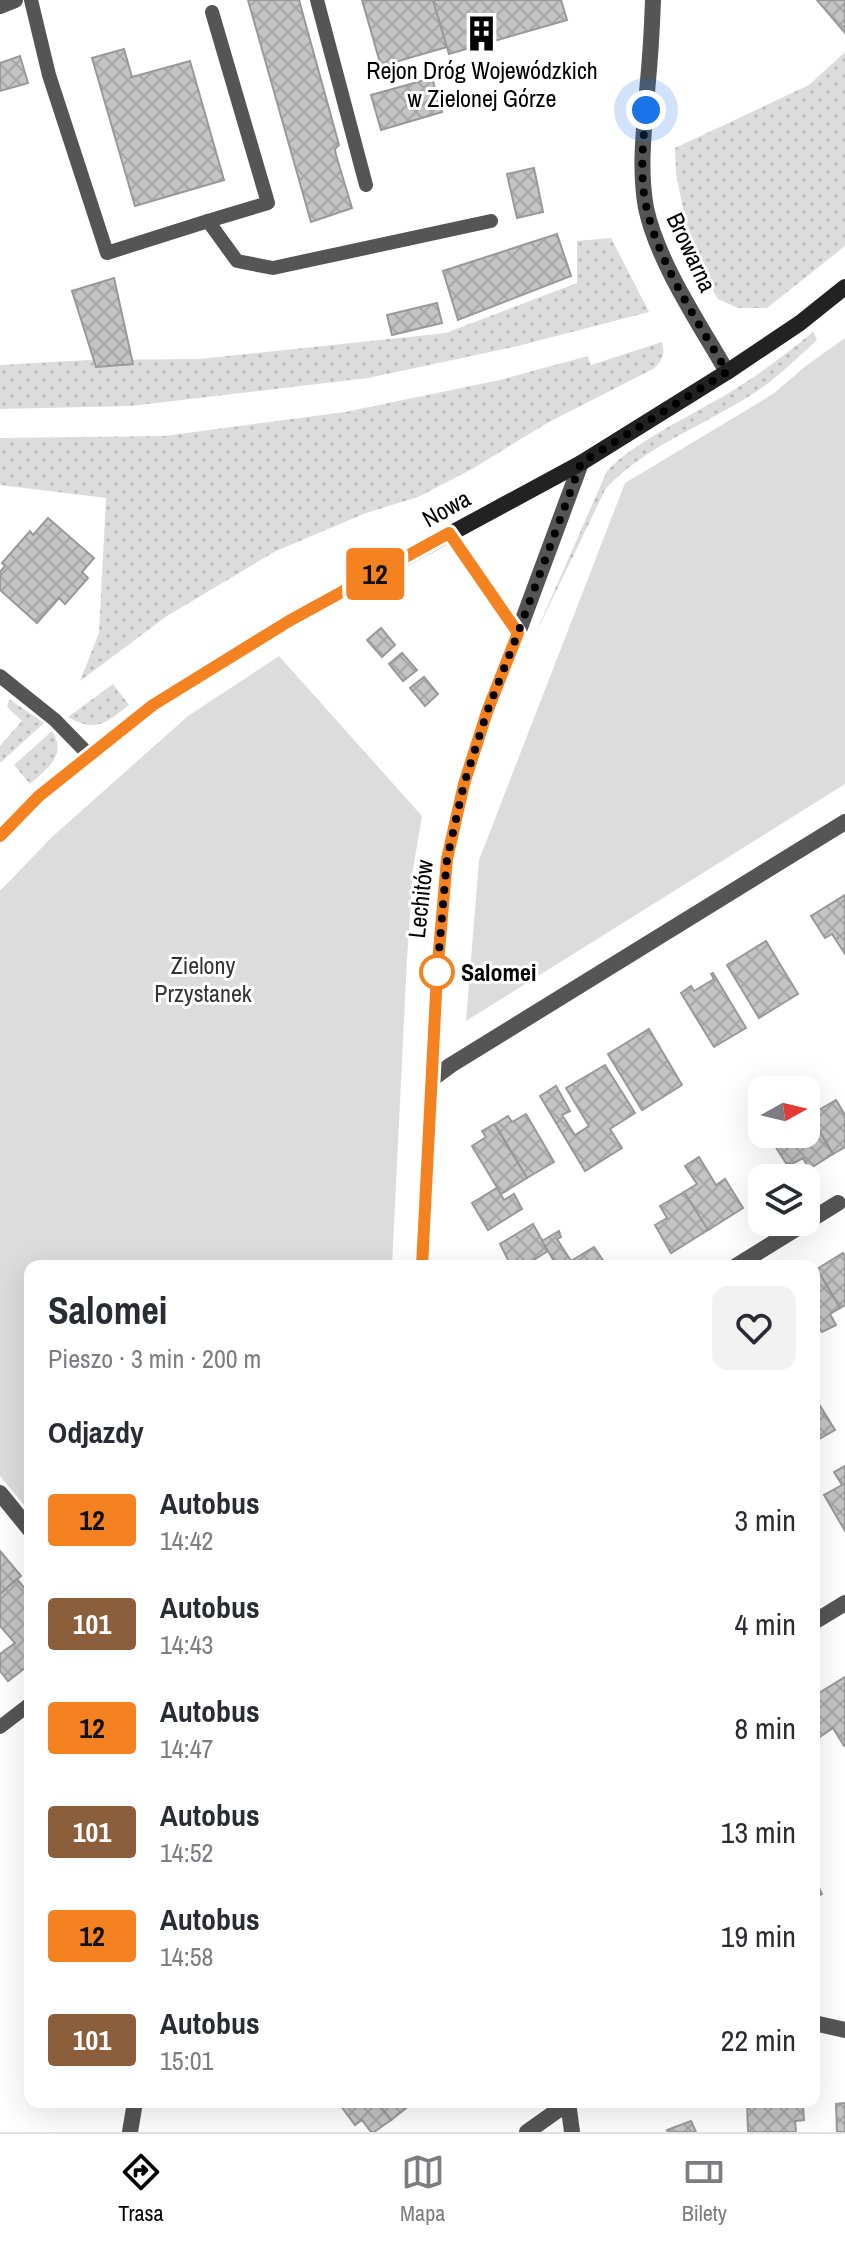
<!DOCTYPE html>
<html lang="pl">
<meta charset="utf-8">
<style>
:root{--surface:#fff;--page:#f2f2f3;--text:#2b2b33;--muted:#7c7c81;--line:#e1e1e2;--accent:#000}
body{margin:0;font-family:"Archivo Narrow",sans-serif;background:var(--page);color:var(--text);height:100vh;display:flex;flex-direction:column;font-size:30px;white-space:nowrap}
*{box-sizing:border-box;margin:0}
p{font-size:26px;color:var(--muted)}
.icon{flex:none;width:44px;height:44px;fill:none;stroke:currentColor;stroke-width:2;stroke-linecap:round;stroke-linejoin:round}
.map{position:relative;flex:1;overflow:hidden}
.side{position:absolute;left:24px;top:1260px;width:796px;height:848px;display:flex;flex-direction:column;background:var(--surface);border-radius:16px;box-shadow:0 8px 32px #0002}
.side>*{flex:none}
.badge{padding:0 16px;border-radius:6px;font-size:28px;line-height:52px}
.needle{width:52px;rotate:82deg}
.fabs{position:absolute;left:748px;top:1076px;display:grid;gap:16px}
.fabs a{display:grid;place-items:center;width:72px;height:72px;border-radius:16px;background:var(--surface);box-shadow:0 8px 32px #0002;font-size:40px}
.you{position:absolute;width:40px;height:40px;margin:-20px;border:6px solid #fff;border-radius:50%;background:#1a73e8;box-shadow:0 0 0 12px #1a73e833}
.map>.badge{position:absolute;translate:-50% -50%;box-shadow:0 0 0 4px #fff}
h2{padding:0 24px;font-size:30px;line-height:72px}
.round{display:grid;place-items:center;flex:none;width:84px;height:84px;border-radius:16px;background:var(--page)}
.overview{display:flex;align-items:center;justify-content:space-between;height:136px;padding:0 24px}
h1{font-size:38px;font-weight:700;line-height:60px}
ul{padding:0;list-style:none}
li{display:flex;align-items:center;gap:24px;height:104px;padding:0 24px}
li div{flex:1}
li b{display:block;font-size:30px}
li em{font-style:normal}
li .badge{min-width:88px;font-weight:700;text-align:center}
.dock{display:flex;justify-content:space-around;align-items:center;height:112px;border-top:2px solid var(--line);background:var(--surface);font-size:22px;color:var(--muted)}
.dock a{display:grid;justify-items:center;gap:4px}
.dock .on{color:var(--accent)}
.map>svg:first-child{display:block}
.grass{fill:url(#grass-dots)}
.park{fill:#dcdcdc}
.building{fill:url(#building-cross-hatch);stroke:#999;stroke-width:2}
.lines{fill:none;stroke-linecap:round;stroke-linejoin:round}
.lane{stroke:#555;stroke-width:14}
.street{stroke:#555;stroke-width:16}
.secondary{stroke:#222;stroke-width:16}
.line-casing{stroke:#fff;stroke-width:18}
.line{stroke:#f58220;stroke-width:12}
.walk{stroke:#000;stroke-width:8;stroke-dasharray:0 14.4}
.stop-dot{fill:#fff;stroke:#f58220;stroke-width:4}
.labels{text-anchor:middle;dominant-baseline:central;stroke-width:6;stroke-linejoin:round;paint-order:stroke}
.poi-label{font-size:24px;fill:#000;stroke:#fff}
.street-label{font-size:24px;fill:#000;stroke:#fff}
.park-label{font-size:24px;fill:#333;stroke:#fff}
.stop-label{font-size:24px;font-weight:bold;fill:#000;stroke:#fff;text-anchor:start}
</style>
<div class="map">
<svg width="845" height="2132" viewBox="0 0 845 2132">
<defs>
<pattern id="grass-dots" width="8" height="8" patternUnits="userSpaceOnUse" patternTransform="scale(2)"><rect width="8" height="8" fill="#dcdcdc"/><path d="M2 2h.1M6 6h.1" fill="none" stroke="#bbb" stroke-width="1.8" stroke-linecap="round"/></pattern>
<pattern id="building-cross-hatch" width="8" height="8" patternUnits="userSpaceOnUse" patternTransform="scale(2)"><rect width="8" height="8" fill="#c4c4c4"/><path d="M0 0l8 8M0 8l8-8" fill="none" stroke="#a7a7a7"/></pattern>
</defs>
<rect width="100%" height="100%" fill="#fff"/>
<g class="grass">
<path d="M845 52V246L767 308H738L718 299 693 257 676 174 675 148 809 85Z"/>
<path d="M611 238 649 312 514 347 368 378 131 406 0 409V365L88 360 200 359 446 333 577 283V241Z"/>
<path d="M813 332 817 339 815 342C798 357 781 374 763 387 712 423 650 442 606 488L534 637 607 471C633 443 688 417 722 397 754 378 784 356 813 332Z"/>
<path d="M662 342C665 354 663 361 653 369L549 422 472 469 418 497 366 513 276 551 167 616 80 681 99 633 106 498 0 485V438L164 436 345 412 500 380 588 356 591 365Z"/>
<path d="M113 684 129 705C106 723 96 733 68 717Z"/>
<path d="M9 699 44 723 0 763V746L22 721 7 707Z"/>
<path d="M52 731C68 754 47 769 30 784L14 765Z"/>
</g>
<g class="park">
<path d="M845 338V784L466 1021 479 860 625 483 773 394 807 365Z"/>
<path d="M279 656 422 816 413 869 407 959 392 1266H30V1512L0 1476V891L52 837 188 716Z"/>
</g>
<g class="building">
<path d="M248 0H299L339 145 335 149 336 155 352 208 311 222Z"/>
<path d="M362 0H433L447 47 381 66Z"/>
<path d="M433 0H561L567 20 449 54Z"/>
<path d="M817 0H845V33Z"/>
<path d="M124 49 132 77 190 61 224 180 135 206 92 58Z"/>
<path d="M20 56 28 83 0 91V63Z"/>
<path d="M432 78 442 112 381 130 371 95Z"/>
<path d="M534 168 543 212 517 218 507 174Z"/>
<path d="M557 234 571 276 458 320 443 271Z"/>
<path d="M114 278 133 364 96 367 72 291Z"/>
<path d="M437 303 442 323 392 335 387 315Z"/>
<path d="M48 518 94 558 82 572 88 578 65 604 59 598 37 623 0 590V572L5 566 2 563 30 531 33 535Z"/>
<path d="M381 628 395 645 382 657 367 640Z"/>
<path d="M402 653 417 670 403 681 389 664Z"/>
<path d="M424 677 438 694 425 706 410 688Z"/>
<path d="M845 895V954L832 934 825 938 811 916Z"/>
<path d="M766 941 798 994 759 1018 727 965Z"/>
<path d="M713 973 746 1028 714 1047 681 993 691 986 694 991 714 979 711 974Z"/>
<path d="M649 1029 682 1085 642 1110 608 1054Z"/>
<path d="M605 1065 635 1113 610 1129 622 1148 585 1171 540 1096 556 1086 570 1111 562 1115 575 1135 589 1126 566 1088Z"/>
<path d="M836 1100 845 1115V1147L833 1154 810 1115Z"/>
<path d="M806 1109 833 1154 809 1169 803 1158 792 1164 786 1163 770 1138 777 1134H806Z"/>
<path d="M526 1114 554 1162 527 1178 495 1124 508 1116 512 1122Z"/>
<path d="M494 1124 527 1178 501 1194 472 1146 486 1137 482 1131Z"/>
<path d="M699 1157 716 1185 725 1179 743 1208 708 1230 684 1192 697 1184 685 1166Z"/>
<path d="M497 1188 504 1200 514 1194 522 1209 488 1230 472 1203Z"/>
<path d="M684 1192 708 1230 671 1253 655 1225 667 1218 660 1206Z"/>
<path d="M533 1224 548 1251 524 1266H511L500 1244Z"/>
<path d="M559 1231 561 1237 557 1239 571 1261 594 1247 607 1266H557L542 1241Z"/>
<path d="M843 1253 845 1257V1305L840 1308 817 1269Z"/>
<path d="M817 1269 840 1308 830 1314 836 1325 822 1332 814 1320V1270Z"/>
<path d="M814 1396 835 1430 814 1442Z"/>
<path d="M845 1466V1531L824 1495 842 1485 834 1472Z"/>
<path d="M0 1551 21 1576 0 1594Z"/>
<path d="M17 1579 30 1595V1664L8 1681 0 1671V1654L15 1643 0 1626V1594Z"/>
<path d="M845 1677V1745L844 1746 833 1728 818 1738 814 1732V1696Z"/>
<path d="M814 1877 822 1894 814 1898Z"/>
<path d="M338 2102H377L391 2120 374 2132H371L362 2120 355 2125Z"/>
<path d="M377 2102H405L409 2106 391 2120Z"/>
<path d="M747 2102H795V2106L803 2105 804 2120 795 2121 796 2132H748Z"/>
<path d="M845 2103V2132H837L836 2104Z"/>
<path d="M691 2121 696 2132H668L667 2130Z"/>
</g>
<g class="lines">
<g class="lane">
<path d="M31 0 49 75 107 253 208 221 237 261 273 268 491 221"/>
<path d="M317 0 366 185"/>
<path d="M208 221 268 203 212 12"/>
<path d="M0 676 55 720 89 755"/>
<path d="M0 1727 30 1704"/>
</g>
<g class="street">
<path d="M653 0C652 31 650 61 647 92 644 130 639 169 646 208 658 263 699 323 727 372"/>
<path d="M0 6 15 0"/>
<path d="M449 533 518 633"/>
<path d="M432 1079 451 1065 845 822"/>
<path d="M422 1266 437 974 447 859 464 784 487 712 518 633 581 463"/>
<path d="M736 1266 838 1203"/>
<path d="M0 1493 30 1530"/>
<path d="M814 1622 845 1603"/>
<path d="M814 2023 845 2030"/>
<path d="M568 2102 572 2132"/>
<path d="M130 2132 135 2102"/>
<path d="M527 2132 568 2103"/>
</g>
<path class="secondary" d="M0 836 39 796 153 705 289 621 581 463 727 372 800 323 845 287"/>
</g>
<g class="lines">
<defs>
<path id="line" d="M0 836 39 796 153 705 289 621 449 533 518 633 487 712 464 784 447 859 437 974 422 1266"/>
</defs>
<use href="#line" class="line-casing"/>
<use href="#line" class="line"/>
<path class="walk" d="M437 972V974L447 859 464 784 487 712 518 633 581 463 727 372C698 321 661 268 647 210 639 178 643 143 646 110"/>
</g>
<defs>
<symbol id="building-bare" viewBox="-9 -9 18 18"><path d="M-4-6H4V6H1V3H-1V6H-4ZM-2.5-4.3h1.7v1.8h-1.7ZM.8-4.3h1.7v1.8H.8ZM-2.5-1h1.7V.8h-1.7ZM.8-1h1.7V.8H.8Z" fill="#000" stroke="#fff" stroke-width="2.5" paint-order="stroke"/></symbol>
</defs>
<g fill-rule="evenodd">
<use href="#building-bare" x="456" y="8" width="51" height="51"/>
</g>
<circle class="stop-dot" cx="437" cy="972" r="16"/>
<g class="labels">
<g class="poi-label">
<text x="482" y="70">Rejon Dróg Wojewódzkich<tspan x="482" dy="28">w Zielonej Górze</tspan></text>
</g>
<g class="street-label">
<text transform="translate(692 252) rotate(65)">Browarna</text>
<text transform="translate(446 508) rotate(-29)">Nowa</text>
<text transform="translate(420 899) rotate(-84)">Lechitów</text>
</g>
<g class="park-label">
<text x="203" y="965">Zielony<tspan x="203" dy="28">Przystanek</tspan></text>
</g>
<g class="stop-label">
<text x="461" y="972">Salomei</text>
</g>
</g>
</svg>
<div class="fabs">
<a><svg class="needle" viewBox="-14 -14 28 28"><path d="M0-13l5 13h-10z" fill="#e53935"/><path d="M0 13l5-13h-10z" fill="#7c7c81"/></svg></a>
<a><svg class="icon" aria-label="layers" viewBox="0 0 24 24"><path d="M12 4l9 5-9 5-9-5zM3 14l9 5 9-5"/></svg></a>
</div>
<div class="you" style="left:646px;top:110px"></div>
<b class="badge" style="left:375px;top:574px;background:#f58220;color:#111">12</b>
<section class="side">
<div class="overview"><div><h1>Salomei</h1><p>Pieszo · 3 min · 200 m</p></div><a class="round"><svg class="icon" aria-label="heart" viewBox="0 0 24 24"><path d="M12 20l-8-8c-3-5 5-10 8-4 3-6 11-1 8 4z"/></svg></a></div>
<h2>Odjazdy</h2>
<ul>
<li><span class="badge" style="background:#f58220;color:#111">12</span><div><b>Autobus</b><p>14:42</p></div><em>3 min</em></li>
<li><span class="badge" style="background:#8b5e3c;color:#fff">101</span><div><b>Autobus</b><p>14:43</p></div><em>4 min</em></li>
<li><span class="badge" style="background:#f58220;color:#111">12</span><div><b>Autobus</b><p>14:47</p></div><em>8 min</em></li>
<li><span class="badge" style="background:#8b5e3c;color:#fff">101</span><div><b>Autobus</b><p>14:52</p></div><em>13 min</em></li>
<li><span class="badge" style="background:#f58220;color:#111">12</span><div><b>Autobus</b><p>14:58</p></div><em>19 min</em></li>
<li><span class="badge" style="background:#8b5e3c;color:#fff">101</span><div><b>Autobus</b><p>15:01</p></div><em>22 min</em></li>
</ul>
</section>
</div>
<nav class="dock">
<a class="on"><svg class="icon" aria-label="directions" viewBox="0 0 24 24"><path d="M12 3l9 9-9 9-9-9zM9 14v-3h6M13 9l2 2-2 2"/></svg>Trasa</a>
<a><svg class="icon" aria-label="map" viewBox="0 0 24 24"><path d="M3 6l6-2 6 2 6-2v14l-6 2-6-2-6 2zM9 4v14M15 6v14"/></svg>Mapa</a>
<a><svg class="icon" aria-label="tickets" viewBox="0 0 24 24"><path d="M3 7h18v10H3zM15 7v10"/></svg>Bilety</a>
</nav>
